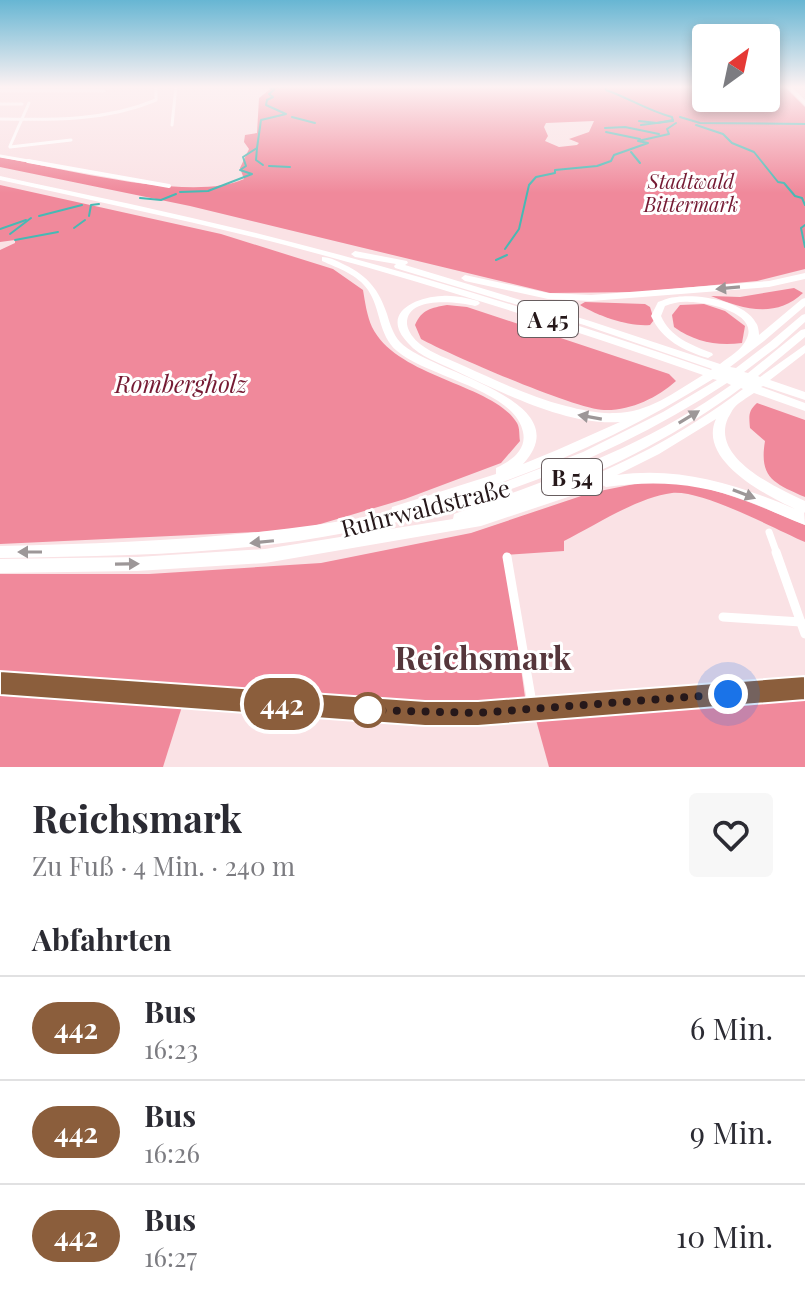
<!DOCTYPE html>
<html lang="de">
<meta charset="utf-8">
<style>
:root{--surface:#fff;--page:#f7f7f7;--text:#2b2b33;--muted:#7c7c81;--line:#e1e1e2}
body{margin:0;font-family:"Playfair Display",serif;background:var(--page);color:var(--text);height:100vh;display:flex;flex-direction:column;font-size:30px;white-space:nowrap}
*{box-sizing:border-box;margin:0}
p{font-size:26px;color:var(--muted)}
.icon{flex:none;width:44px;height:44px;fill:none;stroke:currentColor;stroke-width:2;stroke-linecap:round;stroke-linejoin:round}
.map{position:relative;height:767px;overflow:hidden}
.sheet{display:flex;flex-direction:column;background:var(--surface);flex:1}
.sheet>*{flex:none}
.badge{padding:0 16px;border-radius:26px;font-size:28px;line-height:52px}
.needle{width:52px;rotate:33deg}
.fabs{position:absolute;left:692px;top:24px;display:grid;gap:16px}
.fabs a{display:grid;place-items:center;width:88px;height:88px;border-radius:8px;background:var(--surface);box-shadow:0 4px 12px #0003;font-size:40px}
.you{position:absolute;width:40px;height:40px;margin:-20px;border:6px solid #fff;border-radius:50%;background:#1a73e8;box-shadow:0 0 0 12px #1a73e833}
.map>.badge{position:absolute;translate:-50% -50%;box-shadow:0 0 0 4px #fff}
h2{padding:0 32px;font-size:30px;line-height:72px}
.round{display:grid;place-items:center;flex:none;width:84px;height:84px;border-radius:8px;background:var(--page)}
.summary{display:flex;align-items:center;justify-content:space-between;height:136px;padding:0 32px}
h1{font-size:38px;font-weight:700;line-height:60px}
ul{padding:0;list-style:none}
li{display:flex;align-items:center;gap:24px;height:104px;padding:0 32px;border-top:2px solid var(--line)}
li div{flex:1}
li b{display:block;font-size:30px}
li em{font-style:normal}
li .badge{min-width:88px;font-weight:700;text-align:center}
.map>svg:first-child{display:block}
.forest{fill:#f0899b;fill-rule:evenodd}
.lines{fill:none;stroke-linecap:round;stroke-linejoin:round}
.stream{stroke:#47b9b4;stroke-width:2}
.street-far3{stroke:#fff;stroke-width:3}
.street-far2{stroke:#fff;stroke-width:4}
.street-far1{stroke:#fff;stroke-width:7}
.street{stroke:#fff;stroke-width:9}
.secondary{stroke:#fff;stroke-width:12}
.highway{fill:#fff;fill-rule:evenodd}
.oneway{fill:#9d9798}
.line{fill:#8b5e3c;stroke:#fff;stroke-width:2}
.walk{stroke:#26181a;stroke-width:8;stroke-dasharray:0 14.4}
.stop-dot{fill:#fff;stroke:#8b5e3c;stroke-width:4}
.labels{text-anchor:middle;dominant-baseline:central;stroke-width:6;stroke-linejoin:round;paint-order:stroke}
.far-park-label{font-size:20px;font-style:italic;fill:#751a33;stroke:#fff}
.shield{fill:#fff;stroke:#675d5f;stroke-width:2}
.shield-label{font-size:22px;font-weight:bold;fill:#26181a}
.park-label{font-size:24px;font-style:italic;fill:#751a33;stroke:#fff}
.street-label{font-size:24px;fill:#26181a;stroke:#fff}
.near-neighbourhood-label{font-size:32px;font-weight:bold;fill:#55363b;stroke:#fff}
</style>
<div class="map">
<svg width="805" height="767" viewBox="0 0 805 767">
<rect width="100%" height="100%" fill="#fae2e5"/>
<g class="forest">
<path d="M274 86H706V98H766V86H784L805 107V269L757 281 640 292 550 293 190 206 0 167V157C60 168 193 203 244 179L240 168 249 149 244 142 245 135 257 133 259 98ZM594 121 589 132 569 139 579 143 577 145 559 147 545 141 548 136 544 127 546 123Z"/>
<path d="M0 185 221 234 333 269 363 290C365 302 367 316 372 327 397 378 494 384 517 423 520 428 519 436 520 441L501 463 405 499 300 530 0 544V250L15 243V240L0 242Z"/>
<path d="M794 288 803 293C776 319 742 309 711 296L740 297Z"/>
<path d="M585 302 645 304 650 307 654 320 650 325C629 327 598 316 580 305Z"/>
<path d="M704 304 725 311 745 326 742 343C716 346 695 342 674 327L672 315 680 305Z"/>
<path d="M447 305 467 307 669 374 676 381C657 398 630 411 604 410 577 410 448 354 421 339L415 325C422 309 431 308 447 305Z"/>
<path d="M757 403 805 420V497C773 483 759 477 765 441L750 428C749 416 748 411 757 403Z"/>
<path d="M654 480C708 483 755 504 805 525V542C775 529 703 490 672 493 638 497 594 526 564 541V551L505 555 525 697 513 704 319 702 0 676V574H149L321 563 471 533 590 493Z"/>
<path d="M0 683 185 697 163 767H0Z"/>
<path d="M805 688V767H549L533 709Z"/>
</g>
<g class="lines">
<g class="stream">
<path d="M606 86V90C629 98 648 111 672 117L673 121"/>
<path d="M292 117 315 123"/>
<path d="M680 117 700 123 805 124"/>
<path d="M639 121 657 123 673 120"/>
<path d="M641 125 672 121"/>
<path d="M696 125 723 134 732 143 754 152 778 182 784 183 795 196 802 198 805 205"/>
<path d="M605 128 625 127 659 134"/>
<path d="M606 132 640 139"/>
<path d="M257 148 256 160 263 165"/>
<path d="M631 152 640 163"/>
<path d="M269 166 290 167"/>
<path d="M180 192 208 191 252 174 240 170 246 166 243 157 257 148 261 120 286 114 266 105 267 100 273 97 269 94 274 90 270 88 289 86"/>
<path d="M140 198 161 200 176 194"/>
<path d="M39 216 82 205"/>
<path d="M89 216 91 205 99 204"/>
<path d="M805 225 801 228 805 247"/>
<path d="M74 228 85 220"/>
<path d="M0 229 26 220"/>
<path d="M10 234 31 218"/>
<path d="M15 240 58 232"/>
<path d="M505 249 519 229 529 185 536 177 555 173V170L597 166 611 161 614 155 648 143 638 141 669 134 667 129 676 123"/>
<path d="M496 260 507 255"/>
</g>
<g class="street-far3">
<path d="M0 91H104"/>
<path d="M0 104H22"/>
<path d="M0 119C53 120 106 121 156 100V86"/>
<path d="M172 125 176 86"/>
<path d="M10 146 29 103"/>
<path d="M10 147 71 140"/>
<path d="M0 156 40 163"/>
</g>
<path class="street-far2" d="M28 161 169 186"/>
<path class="street-far1" d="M769 532 777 554"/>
<g class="street">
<path d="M776 552 805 634"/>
<path d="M507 557 533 709"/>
<path d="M723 617 801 622"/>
</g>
<path class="secondary" d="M0 683 425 714 478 713 805 688"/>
<g class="highway">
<path d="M786 86H791L805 100V105Z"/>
<path d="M0 176C97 197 195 217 291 242 433 278 573 323 711 370L712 369 584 325 395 268 394 266 396 264 355 257 351 254 355 251 407 261 408 263 405 265 590 321 720 364C730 356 742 350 747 338 758 313 707 302 690 302 681 301 673 303 665 306L661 316C670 337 691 345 712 353L713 355 708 358C684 351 662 340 651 316L658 302C664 300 670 297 677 297 699 294 744 301 756 323 758 325 759 332 759 335L802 299 805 298V306L764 341 730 367 736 368 770 342 802 315 805 314V322L777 347 744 372 748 373 801 330 805 329V337L758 376 760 377 805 345V353L770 380 805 392V400L763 386 761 387 805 403V411L754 393C747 398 739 402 734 408 732 410 730 415 728 418 710 458 777 488 805 501V513L804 512 805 525C785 518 767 508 747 501 698 483 657 480 606 487L600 484 586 491 481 526 265 563 137 571 0 573V559L137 557 265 549 453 519 454 514C552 479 646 446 731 385L727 383C611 459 481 508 345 533 232 555 115 556 0 558V546C131 543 262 538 391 512L392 507 496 474V468C511 461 527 450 523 432 515 390 427 377 397 351 378 335 381 309 368 290 358 275 338 268 322 261V257C330 257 337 261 345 265 368 276 379 290 387 314 390 324 393 334 400 342 427 372 583 399 523 464L557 450 620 422C567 426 503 393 456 371 440 363 420 357 408 343 380 314 414 297 442 296 454 295 466 298 478 301L480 303 478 305 475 306C458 302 406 295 407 324 408 332 414 339 420 344 433 354 449 359 464 366 497 381 531 397 566 406 582 410 599 414 615 413 648 413 675 392 703 375 565 327 426 282 285 245 190 221 95 201 0 180ZM713 379 717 380 663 412 583 452 505 482 494 485C572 458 644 422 713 379ZM741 388 743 389C685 433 616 470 546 493 615 467 682 432 741 388ZM716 419C697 460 767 496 795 509 738 485 681 466 617 475L659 454Z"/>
<path d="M805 273V279L769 287 591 301 548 299 465 281 461 278 465 275 548 293 591 295 769 281Z"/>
</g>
</g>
<defs><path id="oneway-solid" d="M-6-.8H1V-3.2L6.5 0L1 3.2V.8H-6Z" transform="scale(2)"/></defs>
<g class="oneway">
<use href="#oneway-solid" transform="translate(728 288) rotate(175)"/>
<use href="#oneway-solid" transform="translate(590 417) rotate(-170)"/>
<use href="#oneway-solid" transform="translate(689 417) rotate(-31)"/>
<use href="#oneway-solid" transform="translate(744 494) rotate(21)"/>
<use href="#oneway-solid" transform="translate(262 542) rotate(174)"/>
<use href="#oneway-solid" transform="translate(30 552) rotate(180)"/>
<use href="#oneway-solid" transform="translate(127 564) rotate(-1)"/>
</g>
<linearGradient id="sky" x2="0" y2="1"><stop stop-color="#67b6d3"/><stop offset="0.45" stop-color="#fdf2f3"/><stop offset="1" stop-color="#fdf2f3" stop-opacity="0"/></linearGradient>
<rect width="805" height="193" fill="url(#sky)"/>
<path class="line" d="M0 671 425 701H478L805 676V700L478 726H425L0 695Z"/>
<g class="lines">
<path class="walk" d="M368 710 478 713 728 694"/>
</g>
<circle class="stop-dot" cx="368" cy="710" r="16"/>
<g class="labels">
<g class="far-park-label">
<text x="691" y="180">Stadtwald<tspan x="691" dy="23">Bittermark</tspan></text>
</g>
<g class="shield">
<rect x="518" y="301" width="60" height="36" rx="6"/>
<rect x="542" y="459" width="60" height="36" rx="6"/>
</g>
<g class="shield-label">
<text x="548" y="319">A 45</text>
<text x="572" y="477">B 54</text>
</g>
<g class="park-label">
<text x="181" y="383">Rombergholz</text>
</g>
<g class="street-label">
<text transform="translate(425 507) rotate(-14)">Ruhrwaldstraße</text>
</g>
<g class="near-neighbourhood-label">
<text x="483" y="656">Reichsmark</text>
</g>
</g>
</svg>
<div class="fabs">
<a><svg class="needle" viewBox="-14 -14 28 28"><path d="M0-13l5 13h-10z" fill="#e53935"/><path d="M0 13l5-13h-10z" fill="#7c7c81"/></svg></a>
</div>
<div class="you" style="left:728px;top:694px"></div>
<b class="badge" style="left:282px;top:704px;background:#8b5e3c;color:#fff">442</b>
</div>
<section class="sheet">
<div class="summary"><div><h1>Reichsmark</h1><p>Zu Fuß · 4 Min. · 240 m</p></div><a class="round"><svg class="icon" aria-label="heart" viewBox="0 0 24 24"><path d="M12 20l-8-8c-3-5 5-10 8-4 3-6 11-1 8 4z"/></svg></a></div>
<h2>Abfahrten</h2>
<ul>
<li><span class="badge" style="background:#8b5e3c;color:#fff">442</span><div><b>Bus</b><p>16:23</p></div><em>6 Min.</em></li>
<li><span class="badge" style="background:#8b5e3c;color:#fff">442</span><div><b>Bus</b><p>16:26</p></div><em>9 Min.</em></li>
<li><span class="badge" style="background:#8b5e3c;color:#fff">442</span><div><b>Bus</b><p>16:27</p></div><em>10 Min.</em></li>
</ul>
</section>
